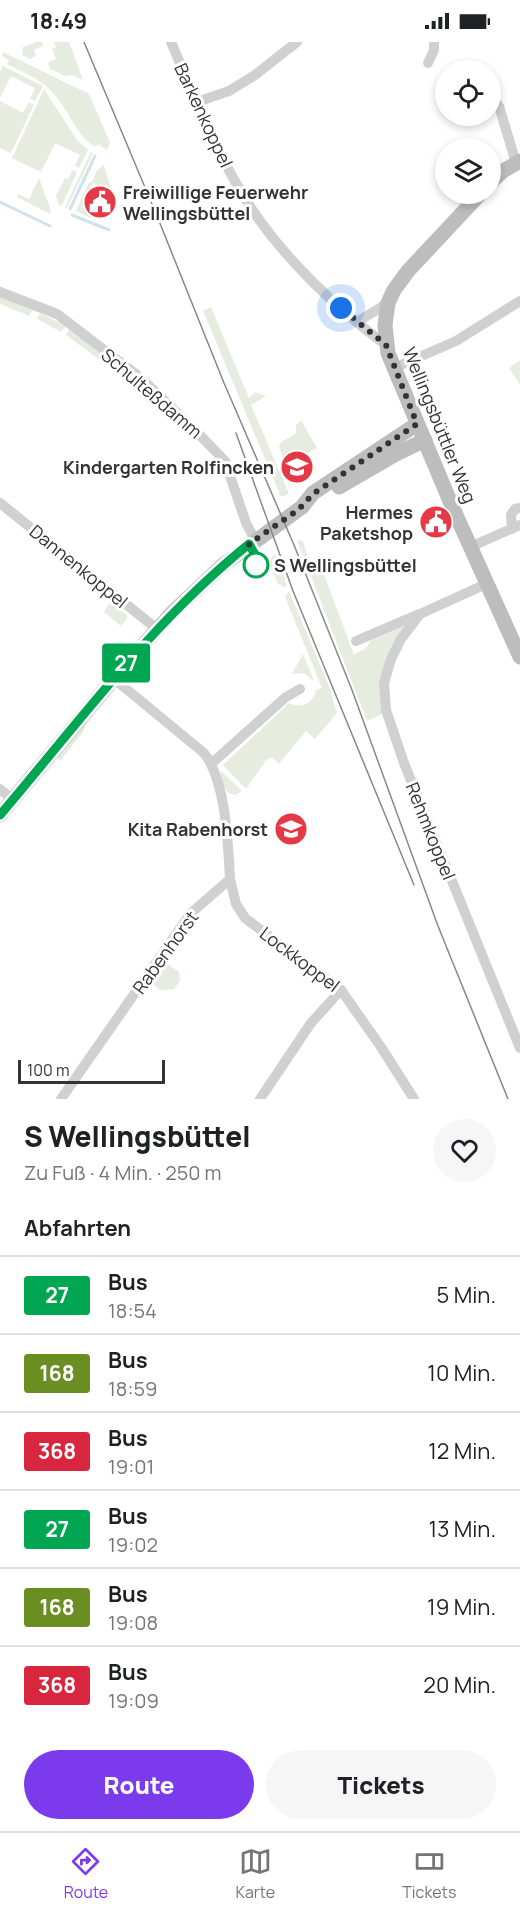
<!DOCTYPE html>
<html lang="de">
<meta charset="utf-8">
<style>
:root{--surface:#fff;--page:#f6f6f6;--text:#202124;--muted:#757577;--line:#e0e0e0;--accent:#7c3aed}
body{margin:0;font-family:Manrope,sans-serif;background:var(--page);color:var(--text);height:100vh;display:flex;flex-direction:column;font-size:22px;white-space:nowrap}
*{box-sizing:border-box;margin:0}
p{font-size:20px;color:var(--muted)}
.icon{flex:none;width:33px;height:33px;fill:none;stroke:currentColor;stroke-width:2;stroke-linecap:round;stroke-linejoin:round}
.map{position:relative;height:1057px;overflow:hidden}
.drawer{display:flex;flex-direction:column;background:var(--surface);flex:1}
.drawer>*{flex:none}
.badge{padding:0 12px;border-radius:4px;font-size:21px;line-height:39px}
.fabs{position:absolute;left:435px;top:18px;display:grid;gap:12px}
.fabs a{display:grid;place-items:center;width:66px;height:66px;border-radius:50%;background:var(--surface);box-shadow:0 3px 9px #0003;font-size:30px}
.scale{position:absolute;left:18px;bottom:15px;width:147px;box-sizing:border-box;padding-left:6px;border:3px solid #333;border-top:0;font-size:16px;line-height:21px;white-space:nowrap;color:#333;-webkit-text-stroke:4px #fff;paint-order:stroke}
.you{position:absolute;width:30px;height:30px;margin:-15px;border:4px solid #fff;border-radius:50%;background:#1a73e8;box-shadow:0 0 0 9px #1a73e833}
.map>.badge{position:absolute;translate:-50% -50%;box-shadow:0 0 0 3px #fff}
h2{padding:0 24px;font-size:22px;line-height:54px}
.round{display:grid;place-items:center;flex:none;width:63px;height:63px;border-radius:32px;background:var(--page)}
.overview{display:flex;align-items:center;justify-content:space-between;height:102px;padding:0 24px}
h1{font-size:28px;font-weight:800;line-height:45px}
.action{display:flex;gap:12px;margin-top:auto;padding:12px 24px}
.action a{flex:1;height:69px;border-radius:36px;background:var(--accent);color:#fff;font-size:24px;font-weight:800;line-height:69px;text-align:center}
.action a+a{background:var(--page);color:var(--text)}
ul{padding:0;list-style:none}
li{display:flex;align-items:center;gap:18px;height:78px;padding:0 24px;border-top:2px solid var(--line)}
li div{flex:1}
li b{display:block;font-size:22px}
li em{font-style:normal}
li .badge{min-width:66px;font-weight:700;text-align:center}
.status{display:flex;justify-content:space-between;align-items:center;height:42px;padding:0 30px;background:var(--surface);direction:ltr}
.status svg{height:16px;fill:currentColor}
.menu{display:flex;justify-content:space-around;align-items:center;height:84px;border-top:2px solid var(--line);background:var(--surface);font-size:16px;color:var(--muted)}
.menu a{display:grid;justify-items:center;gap:3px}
.menu .active{color:var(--accent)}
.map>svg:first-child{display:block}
.green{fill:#e6ecdf}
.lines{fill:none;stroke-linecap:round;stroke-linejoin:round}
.stream{stroke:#cfe2ee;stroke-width:3}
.street{stroke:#d0d0d0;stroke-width:10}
.secondary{stroke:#bdbdbd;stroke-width:15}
.tram{stroke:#888;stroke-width:1.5}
.line-casing{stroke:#fff;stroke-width:14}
.line{stroke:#00a651;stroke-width:9}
.walk{stroke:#333;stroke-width:6;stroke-dasharray:0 10.8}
.stop-dot{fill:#fff;stroke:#00a651;stroke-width:3}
.labels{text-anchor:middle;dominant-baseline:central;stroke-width:6;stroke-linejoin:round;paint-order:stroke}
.street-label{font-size:18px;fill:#333;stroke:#fff}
.poi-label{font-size:18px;font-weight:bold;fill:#333;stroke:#fff;text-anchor:end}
.stop-label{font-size:18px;font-weight:bold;fill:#333;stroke:#fff;text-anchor:start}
</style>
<div class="status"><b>18:49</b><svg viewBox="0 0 49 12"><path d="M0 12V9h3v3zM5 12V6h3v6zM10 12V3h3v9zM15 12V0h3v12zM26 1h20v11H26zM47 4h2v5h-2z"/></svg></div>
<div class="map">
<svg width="520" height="1057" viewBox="0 0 520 1057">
<rect width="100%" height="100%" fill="#fff"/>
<g class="green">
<path d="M36 0H42L43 4 34 8 36 14 30 17 22 13 23 5Z"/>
<path d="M54 0H69L83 38 72 33 65 34 50 27 48 20 56 17 52 7 56 5Z"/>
<path d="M3 10 89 52 110 100 107 108 98 102 96 105C78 96 70 72 58 57 45 39 27 32 7 22L9 18 2 14Z"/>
<path d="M3 24 43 44 35 59 30 57 35 46 11 34 0 56V30Z"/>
<path d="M44 47 77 98 88 108 79 126 75 123 80 113 55 101 41 130 12 116Z"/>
<path d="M0 59 23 71 29 60 34 63 11 111 0 106Z"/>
<path d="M91 110 93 111 67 166 65 165Z"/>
<path d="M104 123 112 150 93 141 85 158 97 164 91 176 76 169 89 140H92L97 128Z"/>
<path d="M73 128 77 130 62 163H59L56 154 65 136 68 137Z"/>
<path d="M39 136 51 169 50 172 17 155 18 152 29 157Z"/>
<path d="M0 253 33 267 29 274 0 262Z"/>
<path d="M211 265 249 356 255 350 266 354 251 363 289 452 281 455 203 269Z"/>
<path d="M40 271 66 284 61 290 37 277Z"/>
<path d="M70 286 104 313 100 318 66 293Z"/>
<path d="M520 318V343L509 326Z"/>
<path d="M301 378 317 406 305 413 304 410 300 412 301 415 298 416 297 415 285 422 279 405 281 400 296 392V383Z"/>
<path d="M297 498 303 499 310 522 319 519 354 613 367 605 372 596 407 582 392 606 382 672 367 679Z"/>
<path d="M275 512 287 544 284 545 278 542 270 524 271 516Z"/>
<path d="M289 549 329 644 337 671 315 697 306 689 279 722 273 716 267 717 246 747 223 723 289 661C301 667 313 662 316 648L322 646 285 555Z"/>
<path d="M109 562H112L127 573V577L121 584 104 570Z"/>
<path d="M303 612 314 639 304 631 292 632Z"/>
<path d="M90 673 83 690 60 719 57 716Z"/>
<path d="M221 729 242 749 235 753C223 751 220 740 221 729Z"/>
<path d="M166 921 179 930 180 939 174 947 160 948 152 941Z"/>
</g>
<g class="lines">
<g class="stream">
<path d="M0 160 50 184"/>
<path d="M70 167 95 114"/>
<path d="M72 173 109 188"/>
</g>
<g class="street">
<path d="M171 0C195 56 218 115 251 166 285 217 337 267 386 303"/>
<path d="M428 21 434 8V0"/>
<path d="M490 54 499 64 516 121"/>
<path d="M197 60 229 49 255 33 297 0"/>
<path d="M0 250 57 272 141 336 190 383 225 419 246 481 255 498"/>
<path d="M357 280 388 261"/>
<path d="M394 326 456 299 520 259"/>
<path d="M0 461 157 587"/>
<path d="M512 487 511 473 515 467 520 466"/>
<path d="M470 505 520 483"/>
<path d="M486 542 420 572 401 597 391 617 384 641 386 668 404 721 520 1006"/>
<path d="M356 599 419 572"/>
<path d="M212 721 286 655 300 647"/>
<path d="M0 747 13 758"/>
<path d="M230 837 236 862 245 876 341 948 381 1005 414 1057"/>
<path d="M61 1057 190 872 230 837C228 802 226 739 204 711L113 636"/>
<path d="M260 1057 311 981 341 948"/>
</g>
<g class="secondary">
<path d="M490 141 503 129 520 119"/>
<path d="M480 152 408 229 394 248 388 261 385 283 388 311 452 464 520 615"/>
<path d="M339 445 396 412 425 398"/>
<path d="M0 773 127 621 172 571 223 523 302 465 313 451 417 382"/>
</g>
<g class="tram">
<path d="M84 0 157 174 224 341 294 503 352 648 438 884 508 1057"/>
<path d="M236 391 293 549 414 843"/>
</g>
</g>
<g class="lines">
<defs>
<path id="line" d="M0 773C80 679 152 580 249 502L258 518 255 525"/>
</defs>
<use href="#line" class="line-casing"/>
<use href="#line" class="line"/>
<path class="walk" d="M256 523 249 502 298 468 313 452 417 382 386 303 341 266"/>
</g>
<defs>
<symbol id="civic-disc" viewBox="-11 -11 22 22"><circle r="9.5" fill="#e63946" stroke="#fff"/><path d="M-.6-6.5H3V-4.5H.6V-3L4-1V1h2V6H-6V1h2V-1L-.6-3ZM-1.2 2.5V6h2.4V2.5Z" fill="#fff"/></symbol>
<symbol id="school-disc" viewBox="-11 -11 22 22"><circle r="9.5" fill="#e63946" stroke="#fff"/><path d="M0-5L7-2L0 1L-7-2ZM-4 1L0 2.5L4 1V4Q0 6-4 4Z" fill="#fff"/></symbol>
</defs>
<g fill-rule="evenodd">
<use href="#civic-disc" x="81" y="141" width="38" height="38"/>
<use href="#school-disc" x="278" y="406" width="38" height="38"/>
<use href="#civic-disc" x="417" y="461" width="38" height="38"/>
<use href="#school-disc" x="272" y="768" width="38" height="38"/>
</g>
<circle class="stop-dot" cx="256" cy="523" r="12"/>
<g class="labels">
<g class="street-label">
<text transform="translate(204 73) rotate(65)">Barkenkoppel</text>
<text transform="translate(152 351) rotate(41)">Schulteßdamm</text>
<text transform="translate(440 383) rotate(68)">Wellingsbüttler Weg</text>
<text transform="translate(79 524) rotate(39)">Dannenkoppel</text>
<text transform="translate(431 789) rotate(68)">Rehmkoppel</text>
<text transform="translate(165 910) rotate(-54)">Rabenhorst</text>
<text transform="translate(300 917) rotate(37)">Lockkoppel</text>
</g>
<g class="poi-label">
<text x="123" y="150" text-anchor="start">Freiwillige Feuerwehr<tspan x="123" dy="21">Wellingsbüttel</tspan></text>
<text x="274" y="425">Kindergarten Rolfincken</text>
<text x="413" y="470">Hermes<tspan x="413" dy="21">Paketshop</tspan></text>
<text x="268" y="787">Kita Rabenhorst</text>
</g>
<g class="stop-label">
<text x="274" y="523">S Wellingsbüttel</text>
</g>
</g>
</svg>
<div class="fabs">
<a><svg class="icon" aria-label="locate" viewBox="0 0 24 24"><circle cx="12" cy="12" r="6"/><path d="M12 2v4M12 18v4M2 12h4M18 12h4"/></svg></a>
<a><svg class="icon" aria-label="layers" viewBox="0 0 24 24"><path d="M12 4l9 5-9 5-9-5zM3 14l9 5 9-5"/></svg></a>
</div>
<div class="scale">100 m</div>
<div class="you" style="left:341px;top:266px"></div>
<b class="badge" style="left:126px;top:621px;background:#00a651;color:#fff">27</b>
</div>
<section class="drawer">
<div class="overview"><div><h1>S Wellingsbüttel</h1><p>Zu Fuß · 4 Min. · 250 m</p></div><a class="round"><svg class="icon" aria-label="heart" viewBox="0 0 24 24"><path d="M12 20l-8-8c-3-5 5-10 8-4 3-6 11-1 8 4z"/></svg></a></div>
<h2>Abfahrten</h2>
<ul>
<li><span class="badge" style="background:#00a651;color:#fff">27</span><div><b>Bus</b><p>18:54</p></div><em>5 Min.</em></li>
<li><span class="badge" style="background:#6b8e23;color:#fff">168</span><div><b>Bus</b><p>18:59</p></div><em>10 Min.</em></li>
<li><span class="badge" style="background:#d7263d;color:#fff">368</span><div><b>Bus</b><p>19:01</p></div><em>12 Min.</em></li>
<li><span class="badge" style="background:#00a651;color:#fff">27</span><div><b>Bus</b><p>19:02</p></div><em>13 Min.</em></li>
<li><span class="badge" style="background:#6b8e23;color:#fff">168</span><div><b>Bus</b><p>19:08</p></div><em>19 Min.</em></li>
<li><span class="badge" style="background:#d7263d;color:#fff">368</span><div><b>Bus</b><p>19:09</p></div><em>20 Min.</em></li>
</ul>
<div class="action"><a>Route</a><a>Tickets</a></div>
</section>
<nav class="menu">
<a class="active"><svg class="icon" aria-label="directions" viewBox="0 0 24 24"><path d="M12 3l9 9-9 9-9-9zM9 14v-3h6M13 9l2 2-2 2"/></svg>Route</a>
<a><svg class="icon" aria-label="map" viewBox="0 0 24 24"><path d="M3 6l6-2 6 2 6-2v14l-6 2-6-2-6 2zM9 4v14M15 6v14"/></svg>Karte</a>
<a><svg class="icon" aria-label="tickets" viewBox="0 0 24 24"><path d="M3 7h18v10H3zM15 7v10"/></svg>Tickets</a>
</nav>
